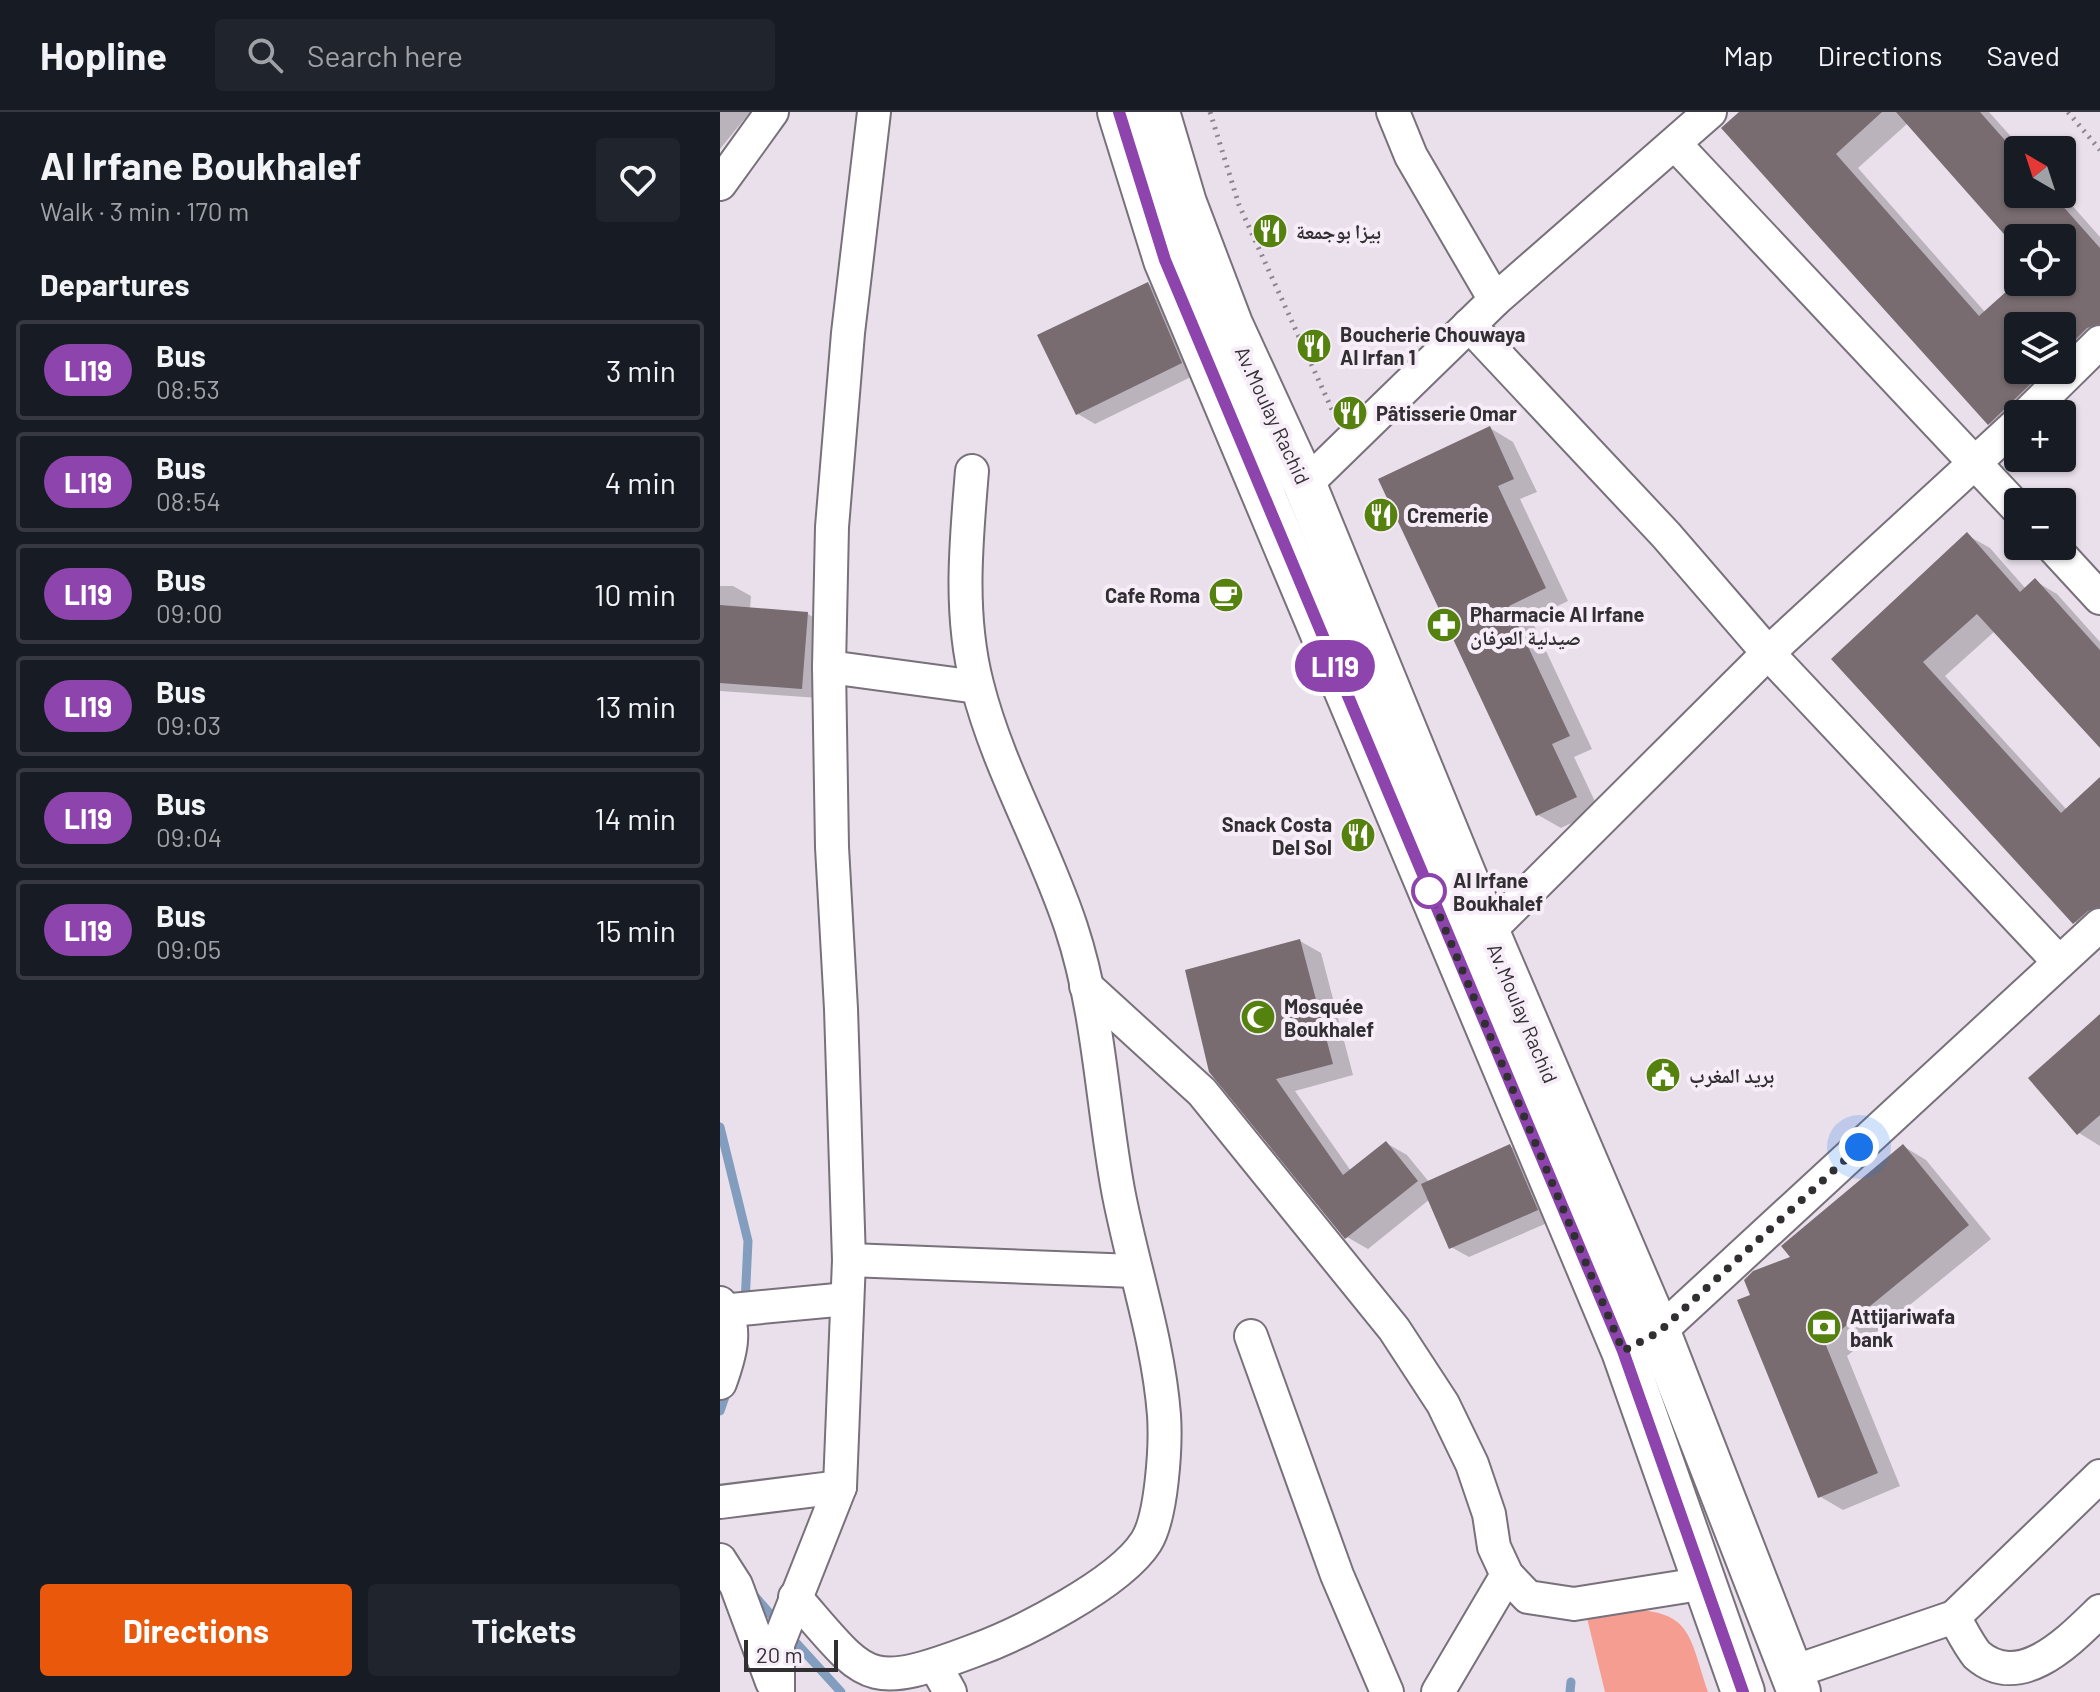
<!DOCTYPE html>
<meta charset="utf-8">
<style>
:root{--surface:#171b24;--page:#20242c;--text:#f1f3f6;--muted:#9ea1a6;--line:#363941;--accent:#ea580c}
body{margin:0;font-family:Barlow,"Noto Naskh Arabic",sans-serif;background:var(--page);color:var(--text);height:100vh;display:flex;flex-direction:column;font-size:30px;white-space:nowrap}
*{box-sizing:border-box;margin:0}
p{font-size:26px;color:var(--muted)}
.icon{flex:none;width:44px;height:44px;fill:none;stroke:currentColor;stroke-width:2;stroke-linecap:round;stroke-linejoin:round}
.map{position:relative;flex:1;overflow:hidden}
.side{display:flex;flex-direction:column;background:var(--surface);width:720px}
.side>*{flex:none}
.badge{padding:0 16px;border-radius:26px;font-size:28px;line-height:52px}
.needle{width:52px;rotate:321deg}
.controls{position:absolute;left:1284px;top:24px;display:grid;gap:16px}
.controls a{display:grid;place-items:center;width:72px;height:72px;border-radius:8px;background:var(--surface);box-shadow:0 2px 6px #0004;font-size:40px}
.scale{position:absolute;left:24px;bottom:20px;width:94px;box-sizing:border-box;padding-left:8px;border:4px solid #322f33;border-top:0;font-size:22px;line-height:28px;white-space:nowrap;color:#322f33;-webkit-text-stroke:6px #f6edf8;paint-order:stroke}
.you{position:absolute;width:40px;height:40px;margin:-20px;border:6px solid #fff;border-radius:50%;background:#1a73e8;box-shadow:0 0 0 12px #1a73e833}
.map>.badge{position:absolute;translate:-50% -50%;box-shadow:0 0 0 4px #fff}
h2{padding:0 40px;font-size:30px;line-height:72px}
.round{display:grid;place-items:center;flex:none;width:84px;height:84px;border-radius:8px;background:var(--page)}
.overview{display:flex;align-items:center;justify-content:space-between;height:136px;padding:0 40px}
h1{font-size:38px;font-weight:700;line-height:60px}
.button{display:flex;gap:16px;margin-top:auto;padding:16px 40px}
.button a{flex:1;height:92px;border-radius:8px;background:var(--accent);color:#fff;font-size:32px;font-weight:700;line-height:92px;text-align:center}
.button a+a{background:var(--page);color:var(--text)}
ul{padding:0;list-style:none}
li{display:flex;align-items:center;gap:24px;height:100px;margin:0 16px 12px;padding:0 24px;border:4px solid var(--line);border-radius:8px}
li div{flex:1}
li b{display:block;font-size:30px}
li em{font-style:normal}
li .badge{min-width:88px;font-weight:700;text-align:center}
header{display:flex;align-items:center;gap:48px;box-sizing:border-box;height:112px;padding:0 40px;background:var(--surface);border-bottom:2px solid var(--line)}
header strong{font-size:38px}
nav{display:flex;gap:44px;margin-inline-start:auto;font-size:28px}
.search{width:560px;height:72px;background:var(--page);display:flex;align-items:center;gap:20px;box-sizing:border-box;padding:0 28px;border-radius:8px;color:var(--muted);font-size:30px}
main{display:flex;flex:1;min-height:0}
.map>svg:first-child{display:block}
.green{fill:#f69d92}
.shadow{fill:#0003;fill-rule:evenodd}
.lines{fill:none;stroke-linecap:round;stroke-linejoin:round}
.stream{stroke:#829dbd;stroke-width:9}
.building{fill:#786c70}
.minor-casing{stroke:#78707a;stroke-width:36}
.major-casing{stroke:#78707a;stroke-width:46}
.path{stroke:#8b868d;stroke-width:5;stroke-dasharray:2 6;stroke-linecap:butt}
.minor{stroke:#fff;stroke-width:32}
.major{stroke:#fff;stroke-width:42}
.line-casing{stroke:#fff;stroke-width:18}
.line{stroke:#8e44ad;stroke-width:12}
.walk{stroke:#322f33;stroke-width:8;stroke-dasharray:0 14.4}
.stop-dot{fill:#fff;stroke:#8e44ad;stroke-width:4}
.labels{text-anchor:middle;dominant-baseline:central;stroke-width:8;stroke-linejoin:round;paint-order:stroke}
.poi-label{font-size:20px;font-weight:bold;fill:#322f33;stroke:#f6edf8;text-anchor:start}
.street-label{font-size:20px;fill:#322f33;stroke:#f6edf8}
.stop-label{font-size:20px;font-weight:bold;fill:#322f33;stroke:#f6edf8;text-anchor:start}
</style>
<header>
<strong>Hopline</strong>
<div class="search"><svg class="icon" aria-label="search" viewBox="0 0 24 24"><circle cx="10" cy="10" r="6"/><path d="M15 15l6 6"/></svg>Search here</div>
<nav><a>Map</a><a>Directions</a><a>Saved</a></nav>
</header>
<main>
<section class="side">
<div class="overview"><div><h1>Al Irfane Boukhalef</h1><p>Walk · 3 min · 170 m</p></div><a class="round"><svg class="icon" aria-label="heart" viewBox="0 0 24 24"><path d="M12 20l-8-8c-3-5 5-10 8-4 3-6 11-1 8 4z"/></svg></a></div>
<h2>Departures</h2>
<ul>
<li><span class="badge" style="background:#8e44ad;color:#fff">LI19</span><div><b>Bus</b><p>08:53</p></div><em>3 min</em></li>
<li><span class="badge" style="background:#8e44ad;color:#fff">LI19</span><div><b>Bus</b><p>08:54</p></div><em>4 min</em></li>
<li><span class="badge" style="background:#8e44ad;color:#fff">LI19</span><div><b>Bus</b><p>09:00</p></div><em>10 min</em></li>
<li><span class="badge" style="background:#8e44ad;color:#fff">LI19</span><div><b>Bus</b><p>09:03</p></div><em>13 min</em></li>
<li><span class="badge" style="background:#8e44ad;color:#fff">LI19</span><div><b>Bus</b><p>09:04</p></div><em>14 min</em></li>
<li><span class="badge" style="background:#8e44ad;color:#fff">LI19</span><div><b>Bus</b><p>09:05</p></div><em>15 min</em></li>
</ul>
<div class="button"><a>Directions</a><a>Tickets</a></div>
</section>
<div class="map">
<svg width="1380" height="1580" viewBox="0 0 1380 1580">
<rect width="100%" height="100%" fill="#e9e0eb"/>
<path class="green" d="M901 1497C972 1498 968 1520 988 1580H885L867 1506Z"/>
<g class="shadow">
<path d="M0 0H30L0 37Z"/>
<path d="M1022 0H1269L1303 38H1298V82H1342L1380 125V239L1292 325 1269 311ZM1188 11 1298 135V126H1342V170L1265 200 1138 56ZM1298 214H1342V258H1298Z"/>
<path d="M428 172 445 182 479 261 375 312 358 302Z"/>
<path d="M770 316 793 330 817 380 800 387 848 489 811 507 872 637 854 645 879 698 841 716 818 703 660 368Z"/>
<path d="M1247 423 1270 436 1306 477 1315 469 1337 482 1380 530V633L1275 519 1225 564 1347 698 1380 668 1377 823 1355 810 1114 547Z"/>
<path d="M0 474H13L31 484 30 497 88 502 105 512 99 586 0 579Z"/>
<path d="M580 829 601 841 633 963 575 979 631 1059 666 1031 687 1043 709 1070 790 1034 808 1045 834 1108 749 1145 731 1135 710 1087 648 1137 627 1125 491 959Z"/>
<path d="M1380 905V1034L1359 1021Z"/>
<path d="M1183 1034 1206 1048 1271 1127 1127 1244 1180 1374 1123 1398 1099 1384 1033 1184Z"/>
</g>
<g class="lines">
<g class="stream">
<path d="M0 1015 28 1129 25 1192"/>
<path d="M0 1299 8 1276"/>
<path d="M32 1481 59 1512"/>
<path d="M69 1523 121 1580"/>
<path d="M850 1580 851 1570"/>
</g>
</g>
<g class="building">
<path d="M1019 0H1162L1116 42 1259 204 1298 169 1342 170V126H1298V138L1176 0H1260L1298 43V82H1332L1380 136V212L1367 216 1342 241V214H1298V258H1325L1268 313 1001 16Z"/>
<path d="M428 170 462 251 356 303 317 223Z"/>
<path d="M770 314 794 367 778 374 826 476 789 494 850 624 832 632 857 685 816 704 658 367Z"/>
<path d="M1247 420 1300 480 1315 466 1380 538V636L1257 502 1203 550 1341 701 1380 665V795L1368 799 1353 812 1111 547Z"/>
<path d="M0 493 88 500 82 577 0 571Z"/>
<path d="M580 827 613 952 556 967 623 1063 666 1029 698 1069 625 1127 489 960 465 858Z"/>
<path d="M1380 902V1003L1357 1023 1308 966Z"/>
<path d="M790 1032 818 1098 729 1137 701 1072Z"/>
<path d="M1183 1032 1249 1113 1105 1231 1158 1361 1098 1386 1017 1188 1030 1183 1024 1168 1033 1159 1070 1145 1061 1134Z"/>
</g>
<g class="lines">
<defs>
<g id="minor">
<path d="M673 0 691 44 775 188"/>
<path d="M955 32 1298 397"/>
<path d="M0 72 52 0"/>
<path d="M749 213 946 423 1048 541 1339 850"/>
<path d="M1307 302 1380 230"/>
<path d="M585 373 775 188 990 0"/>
<path d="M1332 434 1380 486"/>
<path d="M109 555 257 575"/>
<path d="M768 820 1048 541 1298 311"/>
<path d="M366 874 482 980 674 1217 723 1292 752 1352 769 1402 774 1435 787 1463 808 1485 854 1492 986 1471"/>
<path d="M129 1148 415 1159"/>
<path d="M0 1191C20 1214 9 1246 0 1271"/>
<path d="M0 1199 127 1187"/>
<path d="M531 1224 617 1463 667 1580"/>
<path d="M921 1230 939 1220 1380 813"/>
<path d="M0 1390 120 1375"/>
<path d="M0 1448 16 1473 52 1570"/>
<path d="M75 1485C147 1567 144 1580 253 1539 300 1522 399 1472 426 1430 442 1405 446 1333 444 1303 438 1226 412 1153 398 1078 382 991 379 899 351 815 324 733 278 656 257 572 239 502 246 431 252 359"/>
<path d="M1234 1505C1241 1517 1248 1532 1257 1543 1300 1580 1348 1530 1380 1499"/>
<path d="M215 1553 230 1580"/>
<path d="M1073 1560 1234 1505 1380 1364"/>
<path d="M58 1580V1532L120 1375 129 1148 121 897 112 735 109 555 112 415 128 221 154 0"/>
<path d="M718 1580 787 1463"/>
</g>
<g id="major">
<path d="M399 0 445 148 903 1239 1023 1580"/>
<path d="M438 0 465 91 511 212 585 373 768 820 939 1220 1079 1580"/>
</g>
</defs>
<use href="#minor" class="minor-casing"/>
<use href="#major" class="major-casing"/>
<g class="path">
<path d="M490 0 519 93 614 302"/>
<path d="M1348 0 1380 38"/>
</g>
<use href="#minor" class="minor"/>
<use href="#major" class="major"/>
</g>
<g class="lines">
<defs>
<path id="line" d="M399 0 445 148 903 1239 1023 1580"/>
</defs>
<use href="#line" class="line-casing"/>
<use href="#line" class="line"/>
<path class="walk" d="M709 779 903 1239 939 1220 1139 1035"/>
</g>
<defs>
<symbol id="restaurant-disc" viewBox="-11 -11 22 22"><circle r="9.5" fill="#55820e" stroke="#f6edf8"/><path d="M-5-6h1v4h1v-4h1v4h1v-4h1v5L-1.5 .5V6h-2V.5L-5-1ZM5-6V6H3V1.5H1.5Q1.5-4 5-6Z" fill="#fff"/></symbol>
<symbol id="cafe-disc" viewBox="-11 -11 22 22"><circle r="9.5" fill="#55820e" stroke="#f6edf8"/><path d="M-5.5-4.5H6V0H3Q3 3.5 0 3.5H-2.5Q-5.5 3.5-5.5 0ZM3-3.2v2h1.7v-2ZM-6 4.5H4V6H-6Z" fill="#fff"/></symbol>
<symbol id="pharmacy-disc" viewBox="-11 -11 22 22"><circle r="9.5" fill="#55820e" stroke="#f6edf8"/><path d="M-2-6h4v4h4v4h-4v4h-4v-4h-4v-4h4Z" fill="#fff"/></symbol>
<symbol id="mosque-disc" viewBox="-11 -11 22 22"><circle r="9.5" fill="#55820e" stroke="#f6edf8"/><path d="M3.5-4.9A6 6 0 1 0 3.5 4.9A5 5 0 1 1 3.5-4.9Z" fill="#fff"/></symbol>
<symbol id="civic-disc" viewBox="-11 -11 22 22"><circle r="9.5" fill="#55820e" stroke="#f6edf8"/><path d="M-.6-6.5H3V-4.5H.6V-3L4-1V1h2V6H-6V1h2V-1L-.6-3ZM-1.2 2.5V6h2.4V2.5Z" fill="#fff"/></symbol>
<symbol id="bank-disc" viewBox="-11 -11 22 22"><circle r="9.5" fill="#55820e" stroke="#f6edf8"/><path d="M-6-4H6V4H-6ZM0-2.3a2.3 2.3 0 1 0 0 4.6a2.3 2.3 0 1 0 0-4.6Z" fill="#fff"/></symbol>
</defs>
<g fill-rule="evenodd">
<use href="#restaurant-disc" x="530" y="99" width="40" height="40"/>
<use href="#restaurant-disc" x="574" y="214" width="40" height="40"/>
<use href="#restaurant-disc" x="610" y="281" width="40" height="40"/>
<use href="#restaurant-disc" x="641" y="383" width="40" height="40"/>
<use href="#cafe-disc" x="486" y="463" width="40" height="40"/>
<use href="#pharmacy-disc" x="704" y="493" width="40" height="40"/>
<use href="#restaurant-disc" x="618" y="703" width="40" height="40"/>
<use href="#mosque-disc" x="518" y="885" width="40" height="40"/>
<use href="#civic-disc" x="923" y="943" width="40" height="40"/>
<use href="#bank-disc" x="1084" y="1195" width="40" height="40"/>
</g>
<circle class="stop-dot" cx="709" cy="779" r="16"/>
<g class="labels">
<g class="poi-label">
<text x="576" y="119">بيزا بوجمعة</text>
<text x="620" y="222">Boucherie Chouwaya<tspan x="620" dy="23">Al Irfan 1</tspan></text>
<text x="656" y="301">Pâtisserie Omar</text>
<text x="687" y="403">Cremerie</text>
<text x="480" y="483" text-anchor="end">Cafe Roma</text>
<text x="750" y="502">Pharmacie Al Irfane<tspan x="750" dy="23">صيدلية العرفان</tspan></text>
<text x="612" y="712" text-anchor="end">Snack Costa<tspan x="612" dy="23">Del Sol</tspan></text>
<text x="564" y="894">Mosquée<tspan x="564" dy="23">Boukhalef</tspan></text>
<text x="969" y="963">بريد المغرب</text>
<text x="1130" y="1204">Attijariwafa<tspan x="1130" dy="23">bank</tspan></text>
</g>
<g class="street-label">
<text transform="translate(553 303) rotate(65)">Av.Moulay Rachid</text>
<text transform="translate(803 901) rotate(67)">Av.Moulay Rachid</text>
</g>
<g class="stop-label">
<text x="733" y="768">Al Irfane<tspan x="733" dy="23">Boukhalef</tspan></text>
</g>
</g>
</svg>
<div class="controls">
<a><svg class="needle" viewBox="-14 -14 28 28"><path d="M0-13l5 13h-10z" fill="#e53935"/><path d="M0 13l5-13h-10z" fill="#9ea1a6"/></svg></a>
<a><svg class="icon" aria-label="locate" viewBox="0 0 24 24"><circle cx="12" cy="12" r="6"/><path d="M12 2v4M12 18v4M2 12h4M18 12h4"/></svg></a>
<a><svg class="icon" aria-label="layers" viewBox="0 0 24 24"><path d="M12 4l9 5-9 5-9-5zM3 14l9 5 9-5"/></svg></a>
<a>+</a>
<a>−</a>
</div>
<div class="scale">20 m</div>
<div class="you" style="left:1139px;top:1035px"></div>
<b class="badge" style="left:615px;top:554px;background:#8e44ad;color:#fff">LI19</b>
</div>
</main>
